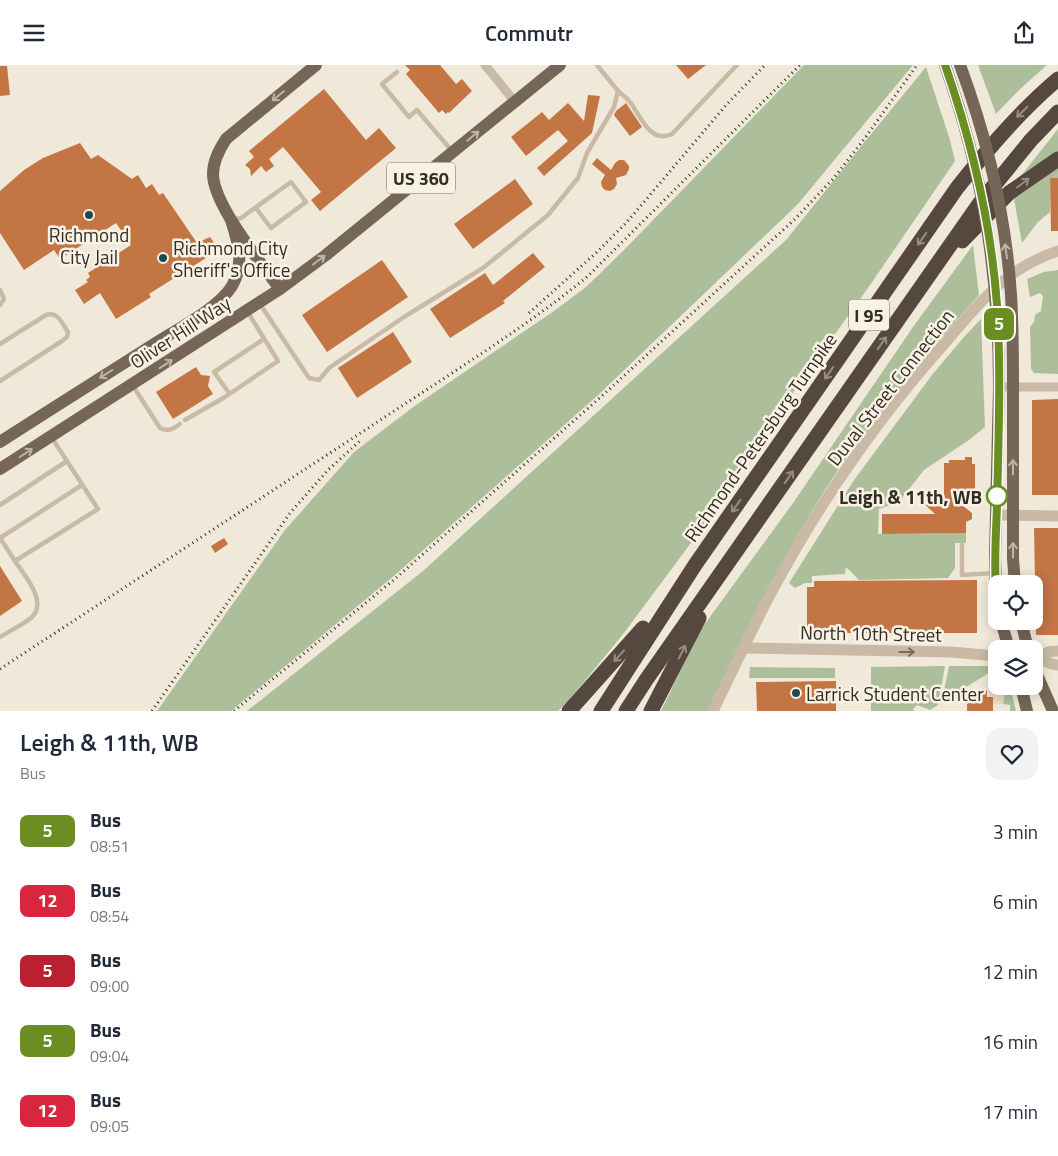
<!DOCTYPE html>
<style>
:root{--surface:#fff;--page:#f2f2f3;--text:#1f2937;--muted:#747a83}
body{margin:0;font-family:"Titillium Web",sans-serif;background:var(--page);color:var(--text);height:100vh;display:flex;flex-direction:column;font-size:19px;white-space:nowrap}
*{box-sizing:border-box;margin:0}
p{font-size:16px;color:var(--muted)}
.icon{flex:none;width:28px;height:28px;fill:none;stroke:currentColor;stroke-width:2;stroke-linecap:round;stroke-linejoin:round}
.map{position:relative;height:646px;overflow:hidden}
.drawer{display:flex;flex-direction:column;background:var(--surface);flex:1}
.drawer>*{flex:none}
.badge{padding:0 10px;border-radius:8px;font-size:18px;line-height:32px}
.tools{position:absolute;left:988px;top:510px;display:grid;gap:10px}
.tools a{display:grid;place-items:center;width:55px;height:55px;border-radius:10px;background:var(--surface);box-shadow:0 2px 12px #0003;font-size:25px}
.map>.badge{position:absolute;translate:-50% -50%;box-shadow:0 0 0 2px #fff}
.round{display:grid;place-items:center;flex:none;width:52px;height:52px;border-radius:15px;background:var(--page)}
.headline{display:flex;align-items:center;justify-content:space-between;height:85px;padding:0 20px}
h1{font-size:24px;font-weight:600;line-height:38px}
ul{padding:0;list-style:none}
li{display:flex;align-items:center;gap:15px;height:70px;padding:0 20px}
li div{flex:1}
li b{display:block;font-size:19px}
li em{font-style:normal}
li .badge{min-width:55px;font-weight:700;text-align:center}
header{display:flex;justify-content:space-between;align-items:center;height:65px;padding:0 20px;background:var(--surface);font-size:22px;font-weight:600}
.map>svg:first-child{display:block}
.green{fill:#adbf9a}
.plaza{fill:#e8dcc0}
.building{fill:#c37544}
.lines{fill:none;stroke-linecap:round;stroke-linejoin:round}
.service{stroke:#c8baa5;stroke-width:4.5}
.minor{stroke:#c8baa5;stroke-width:9}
.tertiary{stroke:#c8baa5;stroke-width:11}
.primary{stroke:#766658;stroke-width:12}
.motorway{stroke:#55483e;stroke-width:15}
.rail{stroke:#342d26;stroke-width:3;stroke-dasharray:1 4;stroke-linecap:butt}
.primary-bridge{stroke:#766658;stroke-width:12}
.oneway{stroke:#beb3a6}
.oneway2{stroke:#968c81}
.oneway3{stroke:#776c5f}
.line-casing{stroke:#fff;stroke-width:11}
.line{stroke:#6b8e23;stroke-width:8}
.poi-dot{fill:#1d4954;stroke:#f8f2e5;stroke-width:2}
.stop-dot{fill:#fff;stroke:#6b8e23;stroke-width:2.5}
.labels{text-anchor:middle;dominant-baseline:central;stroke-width:5;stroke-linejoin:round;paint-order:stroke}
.shield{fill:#f8f2e5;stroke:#6f685f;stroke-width:1}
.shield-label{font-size:18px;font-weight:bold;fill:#342d26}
.poi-label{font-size:19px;fill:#342d26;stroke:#f8f2e5;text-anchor:start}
.street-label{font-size:19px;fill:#342d26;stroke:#f8f2e5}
.stop-label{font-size:19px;font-weight:bold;fill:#342d26;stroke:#f8f2e5;text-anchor:end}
</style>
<header><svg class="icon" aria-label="menu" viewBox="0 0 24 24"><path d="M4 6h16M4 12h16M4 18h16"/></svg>Commutr<svg class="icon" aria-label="share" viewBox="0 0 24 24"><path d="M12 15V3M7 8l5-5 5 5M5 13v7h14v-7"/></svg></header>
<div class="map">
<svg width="1058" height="646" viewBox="0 0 1058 646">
<rect width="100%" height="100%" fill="#f0e9d9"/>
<g class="green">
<path d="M804 0H913L798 139 596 332 395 510 231 646H157L285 465 354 387 416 340 554 246 586 222 623 186Z"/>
<path d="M978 0H1047L1019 25 996 49Z"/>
<path d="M926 2 950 75 955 96 868 223 769 361 702 463 624 568 569 635 558 646H247L423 506 786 175 863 79Z"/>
<path d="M1058 64V87L1020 112Z"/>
<path d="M1058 103V113H1050V147L1038 157 1022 178 1014 134Z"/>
<path d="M973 180 979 230C921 296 863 363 817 438 775 505 743 576 708 646H661L699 567 793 438 913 262Z"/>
<path d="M1058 205V309L1034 308 1031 304 1030 262 1034 257 1035 250 1041 246 1043 231 1040 228 1030 232 1027 214 1044 207Z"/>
<path d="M981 254 985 362 969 375 924 405 899 437 879 444 878 469 966 468V478H955V503L948 513 859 515 846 502 845 509 812 511V518H805L795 523 789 518 854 415 932 310 964 272Z"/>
<path d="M945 601 938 640 930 645 917 640 913 644 915 646H871V602Z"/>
<path d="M949 601H994L995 604 960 626H944Z"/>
<path d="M750 602 835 603V613H749Z"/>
<path d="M1006 621H1010L1016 646H1010V640L1003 639Z"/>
</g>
<path class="plaza" d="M996 616V621H1006L1003 639H993V632H989V626H993V617Z"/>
<g class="building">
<path d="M405 0H440L456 19 462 14 472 26 449 48 448 47 446 49 442 45 439 48 406 9 410 5Z"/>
<path d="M676 0H706L688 14Z"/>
<path d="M0 1H7L10 30 0 31Z"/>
<path d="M324 24 366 75 379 63 396 83 320 146 311 135 321 127 283 82 269 94 274 101 266 107 261 101 251 111 250 104 245 100 254 92 249 86Z"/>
<path d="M588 30 600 31 592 68 544 111 537 103 568 76 558 65 526 91 511 72 542 47 549 55 568 38 584 56Z"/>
<path d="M626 38 642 62 630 71 614 50 616 46Z"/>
<path d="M80 78 91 94 98 90 132 114 138 110 146 123 152 119 159 130 163 128 197 178 210 172 218 183 205 191 206 193 149 229 151 232 116 254 100 228 84 239 75 225 88 217 86 215 90 212 88 208 131 180 116 158 60 194 54 185 24 205 0 168V126L24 105 43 93Z"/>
<path d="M597 93 611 105 615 98 619 95H624L629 101V104L626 110 616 113 617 119 614 124 610 126 605 125 602 122 601 117 605 110 592 99Z"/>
<path d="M1050 113H1058V166H1051Z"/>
<path d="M515 114 533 139 473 184 454 159Z"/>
<path d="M533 188 545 202 503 236 505 238 450 273 430 244 485 208 493 220Z"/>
<path d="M382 195 408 232 327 287 302 250Z"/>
<path d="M393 267 412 297 357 333 338 303Z"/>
<path d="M196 302 201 310 210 311 208 321 213 329 173 354 156 327Z"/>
<path d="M1058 334V430H1032V335Z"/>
<path d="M965 392H972V399H975V433H953L972 448V454L966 457V468L882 469V449H935L922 437 921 433 924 430 928 429 932 433H944V398H949V395H965Z"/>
<path d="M1034 463H1058V570H1036Z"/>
<path d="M224 473 228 479 215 488 211 481Z"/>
<path d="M0 501 22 536 0 551Z"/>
<path d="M977 515V568H807V522H814V516Z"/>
<path d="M836 616V646H757L756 617Z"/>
<path d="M987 625V632H993V646H967V639Z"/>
</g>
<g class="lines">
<g class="service">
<path d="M397 7 382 19 409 52 417 45 452 86"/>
<path d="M618 26C622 30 627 33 630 37 641 52 650 79 672 69L737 0"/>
<path d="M233 155 241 153 291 117 306 137 271 163 256 143"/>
<path d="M0 225 4 234 0 240"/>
<path d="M260 239 309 313 319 315 329 303 404 252 483 203 548 150 578 113 587 88 614 42 618 26 597 0"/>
<path d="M0 279 46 250C58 246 62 258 68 267L67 272 62 276 0 316"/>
<path d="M133 321 160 363C168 367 173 364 180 359"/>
<path d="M229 328 214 307 264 274"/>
<path d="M185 355 225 332 278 296 247 246"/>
<path d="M0 440 67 396"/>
<path d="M0 473 82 420"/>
<path d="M0 473 15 496"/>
<path d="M962 479V510L994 508"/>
<path d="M0 572C10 566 22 560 31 553 49 537 24 510 15 496L98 444 52 373"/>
</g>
<g class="minor">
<path d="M485 0 515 37"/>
<path d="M999 322H1058"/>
</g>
<g class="tertiary">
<path d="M997 450 1058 451"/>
<path d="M745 583 951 587 996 591"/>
<path d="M1034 593C1043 593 1049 600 1058 600"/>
<path d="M1039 593 1048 587 1058 586"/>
<path d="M713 646C732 607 750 568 770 530 818 440 877 354 945 278 979 238 1006 203 1058 186"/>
</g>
<g class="primary">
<path d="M280 224C261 198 213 139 213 109 213 96 219 85 226 74L316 0"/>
<path d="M1013 322V494L1015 519"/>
<path d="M0 377C51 344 102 312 154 279 176 265 219 243 232 221 245 199 238 177 231 155"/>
<path d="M0 404 280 224 326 190 560 0"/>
<path d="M996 524 995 491 999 322"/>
<path d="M1001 556 1009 584"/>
<path d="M1021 556 1028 584"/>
<path d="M1034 603 1053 646"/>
<path d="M1021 621 1027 646"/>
</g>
<g class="motorway">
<path d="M962 176 1009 128 1058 94"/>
<path d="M569 646 643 563"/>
<path d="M601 646 695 500 957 123C988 84 1020 46 1058 14"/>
<path d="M626 646 646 615 979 139 1031 75 1058 47"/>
<path d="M651 646 699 553"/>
</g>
<g class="rail">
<path d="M529 248 596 188 627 157 727 39 765 0"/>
<path d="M0 604 443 314C493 281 542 249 588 211L800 0"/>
<path d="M152 646 290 448 328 405 361 375"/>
<path d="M234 646 396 513 603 330 795 154 833 114 865 73 917 0"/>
</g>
<g class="primary-bridge">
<path d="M945 0C983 108 999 208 999 322"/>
<path d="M960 0C987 73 1006 152 1011 230 1013 261 1013 292 1013 322"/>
</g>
</g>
<defs><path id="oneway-shaft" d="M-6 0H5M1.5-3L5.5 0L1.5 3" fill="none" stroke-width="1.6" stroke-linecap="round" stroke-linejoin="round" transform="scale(1.25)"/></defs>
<g class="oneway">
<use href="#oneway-shaft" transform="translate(278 31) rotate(141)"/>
<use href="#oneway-shaft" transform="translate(473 71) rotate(-39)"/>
<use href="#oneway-shaft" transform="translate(1006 186) rotate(-98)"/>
<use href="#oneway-shaft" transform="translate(319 195) rotate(-37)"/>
<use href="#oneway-shaft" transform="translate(166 299) rotate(-33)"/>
<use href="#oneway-shaft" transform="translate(106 309) rotate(148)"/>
<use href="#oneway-shaft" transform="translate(26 388) rotate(-32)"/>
<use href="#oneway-shaft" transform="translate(1013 402) rotate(-90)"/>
<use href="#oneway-shaft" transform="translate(1013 485) rotate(-90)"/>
</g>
<g class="oneway2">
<use href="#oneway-shaft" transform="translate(1022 47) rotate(135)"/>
<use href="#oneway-shaft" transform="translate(1023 118) rotate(-37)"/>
<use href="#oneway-shaft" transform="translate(922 174) rotate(125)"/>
<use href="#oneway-shaft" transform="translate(882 278) rotate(-55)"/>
<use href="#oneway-shaft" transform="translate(829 308) rotate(125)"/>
<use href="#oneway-shaft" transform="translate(789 412) rotate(-55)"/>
<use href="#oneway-shaft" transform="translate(736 441) rotate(125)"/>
<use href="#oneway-shaft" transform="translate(682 587) rotate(-63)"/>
<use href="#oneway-shaft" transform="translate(619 591) rotate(132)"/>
</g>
<use class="oneway3" href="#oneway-shaft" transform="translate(907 587)"/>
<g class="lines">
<defs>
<path id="line" d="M945 0C978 95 999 192 999 293 1000 342 998 392 997 441 996 469 994 497 996 524"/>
</defs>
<use href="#line" class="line-casing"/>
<use href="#line" class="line"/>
</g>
<g class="poi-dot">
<circle cx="89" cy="150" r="5"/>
<circle cx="163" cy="193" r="5"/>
<circle cx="796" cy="628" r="5"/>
</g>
<circle class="stop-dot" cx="997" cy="431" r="10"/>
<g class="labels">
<g class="shield">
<rect x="387" y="97.5" width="68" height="31" rx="4"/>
<rect x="849" y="234.5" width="40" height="31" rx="4"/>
</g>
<g class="shield-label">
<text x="421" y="113">US 360</text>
<text x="869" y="250">I 95</text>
</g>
<g class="poi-label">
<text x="89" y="169" text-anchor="middle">Richmond<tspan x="89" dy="22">City Jail</tspan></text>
<text x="173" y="182">Richmond City<tspan x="173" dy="22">Sheriff's Office</tspan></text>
<text x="806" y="628">Larrick Student Center</text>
</g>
<g class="street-label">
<text transform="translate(180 267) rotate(-33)">Oliver Hill Way</text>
<text transform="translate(890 322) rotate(-52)">Duval Street Connection</text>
<text transform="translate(760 372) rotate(-55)">Richmond-Petersburg Turnpike</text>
<text transform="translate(871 568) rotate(1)">North 10th Street</text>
</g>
<g class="stop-label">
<text x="982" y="431">Leigh &amp; 11th, WB</text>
</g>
</g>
</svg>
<div class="tools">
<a><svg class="icon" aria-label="locate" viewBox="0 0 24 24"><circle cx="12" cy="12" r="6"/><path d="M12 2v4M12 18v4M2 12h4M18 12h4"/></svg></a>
<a><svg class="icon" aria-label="layers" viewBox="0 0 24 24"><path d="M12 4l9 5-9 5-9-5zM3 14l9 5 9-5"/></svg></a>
</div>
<b class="badge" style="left:999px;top:259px;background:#6b8e23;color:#fff">5</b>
</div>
<section class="drawer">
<div class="headline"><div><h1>Leigh &amp; 11th, WB</h1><p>Bus</p></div><a class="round"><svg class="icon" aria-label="heart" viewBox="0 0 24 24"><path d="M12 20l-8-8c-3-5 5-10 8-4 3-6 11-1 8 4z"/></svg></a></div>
<ul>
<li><span class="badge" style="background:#6b8e23;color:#fff">5</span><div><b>Bus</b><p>08:51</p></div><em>3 min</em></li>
<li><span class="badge" style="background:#d7263d;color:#fff">12</span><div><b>Bus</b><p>08:54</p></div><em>6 min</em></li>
<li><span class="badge" style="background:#b92031;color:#fff">5</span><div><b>Bus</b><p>09:00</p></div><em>12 min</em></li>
<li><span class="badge" style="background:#6b8e23;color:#fff">5</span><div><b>Bus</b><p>09:04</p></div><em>16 min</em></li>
<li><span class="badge" style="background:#d7263d;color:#fff">12</span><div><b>Bus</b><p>09:05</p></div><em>17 min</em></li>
</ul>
</section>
